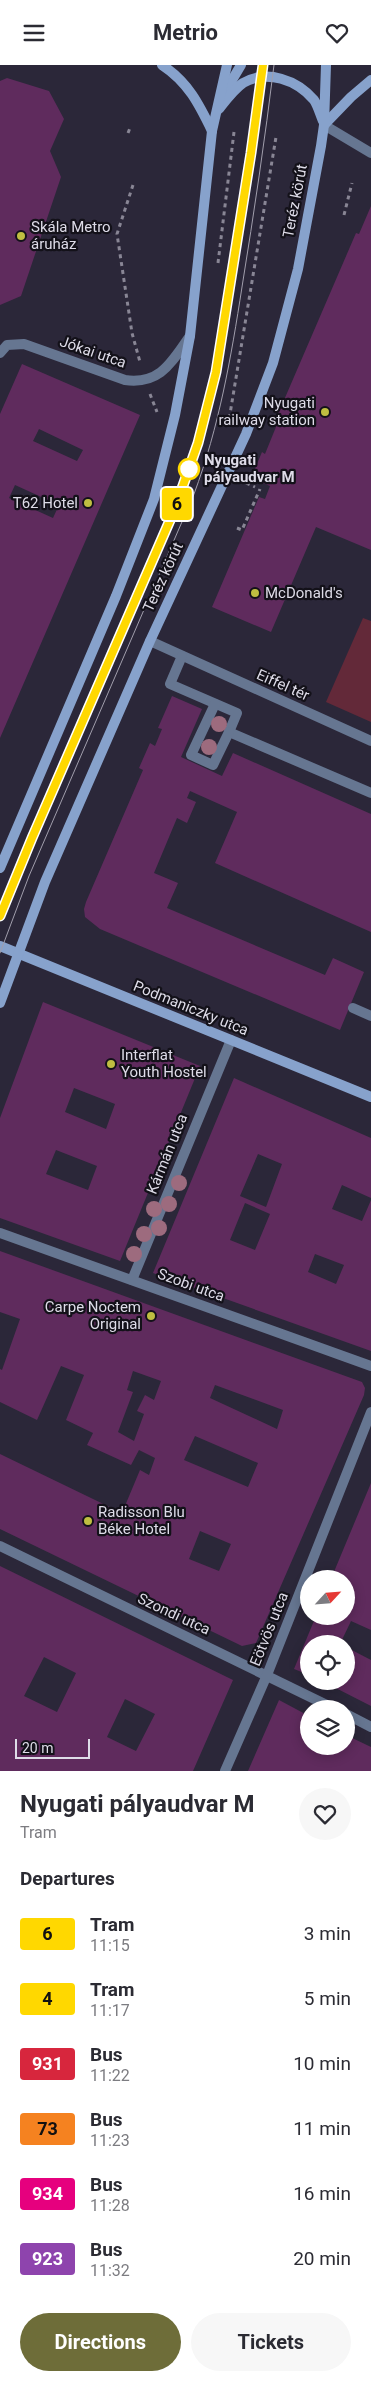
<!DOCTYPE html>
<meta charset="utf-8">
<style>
:root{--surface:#fff;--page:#f7f7f7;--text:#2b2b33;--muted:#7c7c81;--accent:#6e6d39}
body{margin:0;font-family:Roboto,sans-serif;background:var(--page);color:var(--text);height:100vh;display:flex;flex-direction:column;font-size:19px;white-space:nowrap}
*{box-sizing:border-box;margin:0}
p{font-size:16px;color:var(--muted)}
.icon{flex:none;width:28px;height:28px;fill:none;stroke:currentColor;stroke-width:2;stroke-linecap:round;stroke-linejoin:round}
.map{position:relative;height:1706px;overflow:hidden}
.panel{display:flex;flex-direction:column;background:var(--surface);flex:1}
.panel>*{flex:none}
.badge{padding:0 10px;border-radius:4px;font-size:18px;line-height:32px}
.needle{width:32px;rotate:64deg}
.fabs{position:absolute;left:300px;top:1505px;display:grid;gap:10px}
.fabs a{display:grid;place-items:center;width:55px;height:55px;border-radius:50%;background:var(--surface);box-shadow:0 2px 12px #0003;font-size:25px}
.scale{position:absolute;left:15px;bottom:12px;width:75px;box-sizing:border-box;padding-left:5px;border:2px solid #dedce8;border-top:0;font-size:14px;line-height:18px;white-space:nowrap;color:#dedce8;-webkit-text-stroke:4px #131119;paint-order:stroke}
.map>.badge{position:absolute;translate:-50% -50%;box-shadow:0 0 0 2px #fff}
h2{padding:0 20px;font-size:19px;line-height:45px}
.round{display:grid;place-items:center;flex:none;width:52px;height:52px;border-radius:26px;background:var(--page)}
.overview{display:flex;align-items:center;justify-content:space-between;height:85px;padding:0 20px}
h1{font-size:24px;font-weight:700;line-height:38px}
.primary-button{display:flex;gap:10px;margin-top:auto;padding:10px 20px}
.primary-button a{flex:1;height:58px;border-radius:30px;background:var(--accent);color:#fff;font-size:20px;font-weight:700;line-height:58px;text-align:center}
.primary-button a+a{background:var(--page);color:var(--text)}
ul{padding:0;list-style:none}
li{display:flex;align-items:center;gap:15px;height:65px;padding:0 20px}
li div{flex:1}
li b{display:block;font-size:19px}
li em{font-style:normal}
li .badge{min-width:55px;font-weight:700;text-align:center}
header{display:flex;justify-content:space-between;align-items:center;height:65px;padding:0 20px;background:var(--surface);font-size:22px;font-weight:700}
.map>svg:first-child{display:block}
.green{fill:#632939}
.building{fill:#5f2b5d;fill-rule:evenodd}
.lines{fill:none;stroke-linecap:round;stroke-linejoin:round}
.path{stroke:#898695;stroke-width:3;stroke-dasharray:4 4;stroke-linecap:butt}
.lane{stroke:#667691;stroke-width:10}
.street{stroke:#667691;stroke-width:10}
.secondary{stroke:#87a2cc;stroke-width:10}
.tram{stroke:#a19eac;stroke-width:1}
.tree{fill:#9d6b7e}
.line-casing{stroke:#fff;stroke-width:11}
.line{stroke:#ffd800;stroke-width:8}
.poi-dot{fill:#bfbe41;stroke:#131119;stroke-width:2}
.stop-dot{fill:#fff;stroke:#ffd800;stroke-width:2.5}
.labels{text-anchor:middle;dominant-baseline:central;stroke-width:4.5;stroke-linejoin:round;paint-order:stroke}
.street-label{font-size:15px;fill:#dedce8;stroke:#131119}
.poi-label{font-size:15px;fill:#dedce8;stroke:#131119;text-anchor:start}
.stop-label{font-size:15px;font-weight:bold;fill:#dedce8;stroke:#131119;text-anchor:start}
</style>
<header><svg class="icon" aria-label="menu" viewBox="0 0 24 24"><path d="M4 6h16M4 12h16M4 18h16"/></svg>Metrio<svg class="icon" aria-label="heart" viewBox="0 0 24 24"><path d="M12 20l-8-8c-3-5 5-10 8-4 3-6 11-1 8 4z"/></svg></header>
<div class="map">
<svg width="371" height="1706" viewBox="0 0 371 1706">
<rect width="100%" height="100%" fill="#2b2739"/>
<path class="green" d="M363 553 371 556V657L326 637Z"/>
<g class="building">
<path d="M7 13 49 26 64 54 50 86 61 112 21 231 0 240V16Z"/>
<path d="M371 141V485L316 462 271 567 212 542 259 432 265 434 270 421 251 413 262 387 265 389 278 357 275 356 356 168 359 169Z"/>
<path d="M22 299 140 350 0 673V349ZM39 364 83 385 77 396 33 376ZM15 420 59 440 53 453 9 433Z"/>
<path d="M172 631 202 644 181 692 222 711 233 688 371 749V867L215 798 237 747 190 726 187 733 196 737 187 758 177 753 154 808 178 818 167 843 325 910 333 893 364 907 340 965 100 864 85 852 84 844 86 837 143 705 139 703 150 678 155 681 162 664 158 663Z"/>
<path d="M43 937 200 1001 120 1196 0 1153V1053ZM74 1023 115 1039 106 1064 65 1047ZM56 1085 97 1101 88 1125 46 1109Z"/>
<path d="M234 1013 371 1073V1133L342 1120 332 1144 362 1156 371 1135V1286L153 1208ZM258 1089 282 1099 266 1142 240 1131ZM245 1138 270 1149 255 1185 230 1175ZM315 1189 344 1200 336 1219 308 1207Z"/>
<path d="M0 1186 362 1317 365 1323 364 1330 256 1578 242 1581 0 1464V1389L122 1448 140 1405 149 1410 155 1393 139 1385 131 1400 87 1380 93 1368 66 1355 84 1310 61 1301 37 1355 0 1337V1304L2 1305 20 1254 0 1247ZM133 1306 161 1316 154 1335 145 1330 137 1346 144 1349 134 1376 118 1367 133 1327 127 1325ZM215 1320 283 1345 277 1364 210 1333ZM195 1371 258 1398 248 1422 184 1395ZM200 1466 231 1479 219 1506 189 1494Z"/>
<path d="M371 1418V1565L351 1556 340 1579H309V1610L294 1604 316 1551H346V1514H331Z"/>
<path d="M0 1501 233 1615 193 1706H0ZM44 1592 76 1608 57 1647 24 1631ZM125 1634 155 1649 136 1686 107 1672Z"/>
<path d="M346 1582 371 1595V1641L322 1616H346Z"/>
<path d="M279 1635 309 1651V1681H346V1670L371 1682V1706H248Z"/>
</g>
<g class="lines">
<g class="path">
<path d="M128 68 130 63"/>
<path d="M133 120 117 169 132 268 140 297"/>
<path d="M344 150 352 118"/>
<path d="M218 198 234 67"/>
<path d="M150 329 157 347"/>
<path d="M228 361 276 72"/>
<path d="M246 418 255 422"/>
<path d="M237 463 242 465 260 424"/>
</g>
<g class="lane">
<path d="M324 60 371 88"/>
<path d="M353 943 371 951"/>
</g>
<g class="street">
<path d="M0 288 7 280 24 279 125 315C161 320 172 296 190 271"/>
<path d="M150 576 371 676"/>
<path d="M182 591 170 619 237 648 229 667 371 728"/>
<path d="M215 639 191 690 213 700 229 667"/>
<path d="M0 1168 371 1301"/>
<path d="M132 1215 231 975"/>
<path d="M0 1481 335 1644"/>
<path d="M346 1649 371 1662"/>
<path d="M225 1706 267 1610 371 1347"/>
</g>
<g class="secondary">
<path d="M162 0C188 17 199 39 212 66"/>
<path d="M225 27 241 0"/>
<path d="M219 44C226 35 234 24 243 18 267 4 297 15 314 35 318 41 320 49 323 56"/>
<path d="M324 60 351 32 371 15"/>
<path d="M0 803 116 531 154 434 175 350 190 271 212 66 227 0"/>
<path d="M0 881 371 1032"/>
<path d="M0 938 45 817 150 576 246 369 273 298 298 204 321 81 324 60 326 0"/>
</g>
<g class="tram">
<path d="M0 851 32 773 174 446 198 378 216 307 251 88 263 0"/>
<path d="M0 888 29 811 194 429C219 362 231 293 242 222 254 148 265 74 274 0"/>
</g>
</g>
<g class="tree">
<circle cx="219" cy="659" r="8"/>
<circle cx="209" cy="682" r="8"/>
<circle cx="179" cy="1118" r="8"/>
<circle cx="169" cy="1139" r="8"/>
<circle cx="154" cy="1144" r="8"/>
<circle cx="159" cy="1163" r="8"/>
<circle cx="144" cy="1169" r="8"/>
<circle cx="134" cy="1189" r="8"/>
</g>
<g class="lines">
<defs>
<path id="line" d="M0 851 32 773 174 446 198 378 216 307 251 88 263 0"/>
</defs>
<use href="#line" class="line-casing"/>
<use href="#line" class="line"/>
</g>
<g class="poi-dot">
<circle cx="21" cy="171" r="5"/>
<circle cx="325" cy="347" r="5"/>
<circle cx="88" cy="438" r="5"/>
<circle cx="255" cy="528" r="5"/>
<circle cx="111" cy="999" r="5"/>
<circle cx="151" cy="1251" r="5"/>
<circle cx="88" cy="1456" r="5"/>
</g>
<circle class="stop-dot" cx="189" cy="404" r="10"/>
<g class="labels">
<g class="street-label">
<text transform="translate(295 136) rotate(-79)">Teréz körút</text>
<text transform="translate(93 287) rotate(19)">Jókai utca</text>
<text transform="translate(163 512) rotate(-65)">Teréz körút</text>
<text transform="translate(283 620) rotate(24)">Eiffel tér</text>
<text transform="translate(191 943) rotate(22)">Podmaniczky utca</text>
<text transform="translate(167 1089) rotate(-68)">Kármán utca</text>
<text transform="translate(191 1220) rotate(20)">Szobi utca</text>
<text transform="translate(174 1549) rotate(25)">Szondi utca</text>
<text transform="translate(269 1564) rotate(-68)">Eötvös utca</text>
</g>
<g class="poi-label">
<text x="31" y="162">Skála Metro<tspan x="31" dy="17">áruház</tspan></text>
<text x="315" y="338" text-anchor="end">Nyugati<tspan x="315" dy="17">railway station</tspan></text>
<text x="78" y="438" text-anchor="end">T62 Hotel</text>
<text x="265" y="528">McDonald's</text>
<text x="121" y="990">Interflat<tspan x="121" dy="17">Youth Hostel</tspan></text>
<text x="141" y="1242" text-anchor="end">Carpe Noctem<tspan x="141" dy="17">Original</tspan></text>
<text x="98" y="1447">Radisson Blu<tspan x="98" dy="17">Béke Hotel</tspan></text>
</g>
<g class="stop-label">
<text x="204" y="395">Nyugati<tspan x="204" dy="17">pályaudvar M</tspan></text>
</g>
</g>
</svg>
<div class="fabs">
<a><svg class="needle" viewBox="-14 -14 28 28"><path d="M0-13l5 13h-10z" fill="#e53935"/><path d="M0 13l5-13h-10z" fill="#7c7c81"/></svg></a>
<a><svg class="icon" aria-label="locate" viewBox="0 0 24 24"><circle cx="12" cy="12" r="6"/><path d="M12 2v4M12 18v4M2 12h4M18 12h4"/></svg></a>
<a><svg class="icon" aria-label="layers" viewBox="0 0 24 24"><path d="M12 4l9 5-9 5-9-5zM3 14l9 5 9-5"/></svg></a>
</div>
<div class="scale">20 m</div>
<b class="badge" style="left:177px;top:439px;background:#ffd800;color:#111">6</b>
</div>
<section class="panel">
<div class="overview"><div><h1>Nyugati pályaudvar M</h1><p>Tram</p></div><a class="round"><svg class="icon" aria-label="heart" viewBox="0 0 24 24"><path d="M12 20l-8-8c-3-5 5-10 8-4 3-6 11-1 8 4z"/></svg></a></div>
<h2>Departures</h2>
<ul>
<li><span class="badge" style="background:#ffd800;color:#111">6</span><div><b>Tram</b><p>11:15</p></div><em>3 min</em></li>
<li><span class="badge" style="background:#ffd800;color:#111">4</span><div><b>Tram</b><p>11:17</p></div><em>5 min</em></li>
<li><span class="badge" style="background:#d7263d;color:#fff">931</span><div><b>Bus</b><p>11:22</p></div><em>10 min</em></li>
<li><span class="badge" style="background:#f58220;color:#111">73</span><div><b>Bus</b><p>11:23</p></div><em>11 min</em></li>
<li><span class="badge" style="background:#e6007e;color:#fff">934</span><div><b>Bus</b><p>11:28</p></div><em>16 min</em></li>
<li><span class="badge" style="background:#8e44ad;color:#fff">923</span><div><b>Bus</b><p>11:32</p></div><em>20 min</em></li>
</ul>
<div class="primary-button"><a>Directions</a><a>Tickets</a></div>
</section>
